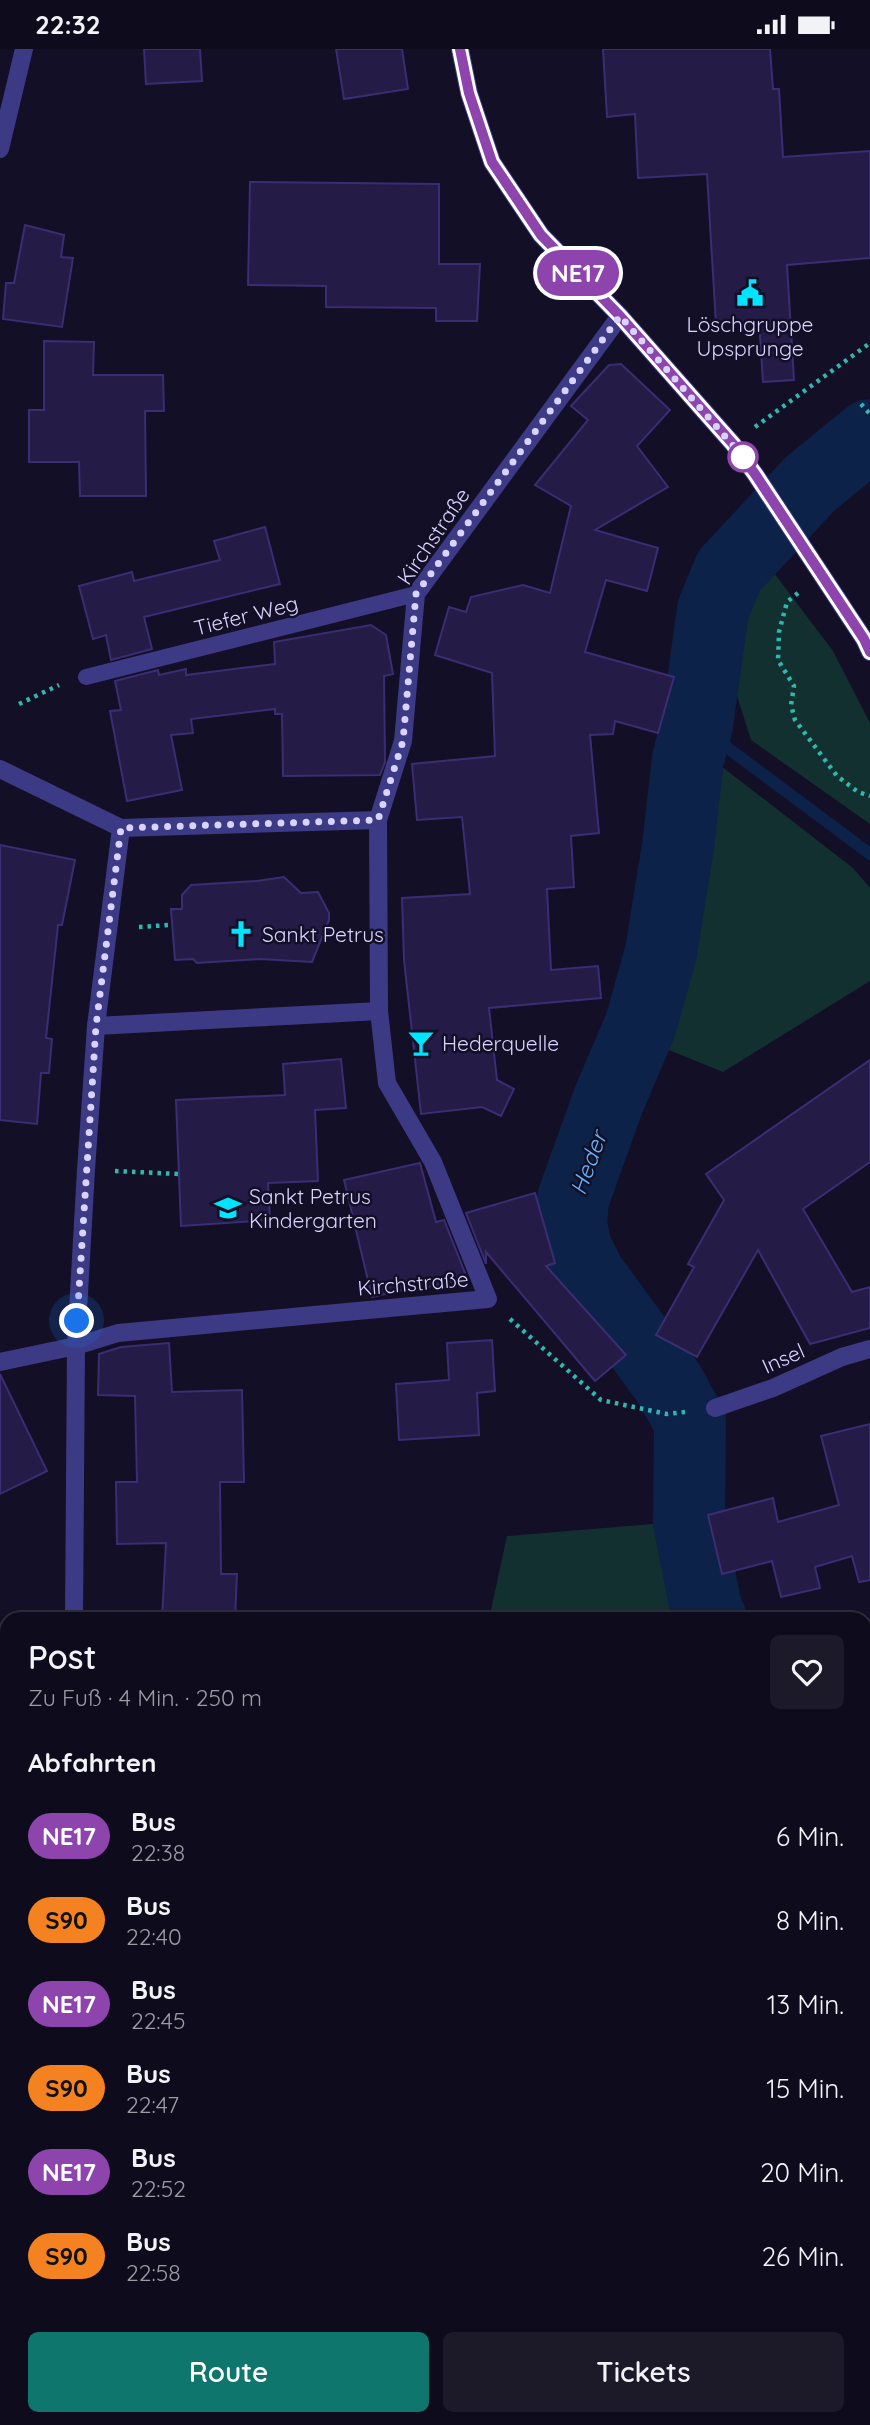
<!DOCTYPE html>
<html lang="de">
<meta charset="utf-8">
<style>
:root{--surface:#0e0b1c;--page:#1c1929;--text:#f1f3f6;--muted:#9b9ba3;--line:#2e2b3b;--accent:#0f766e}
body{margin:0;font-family:Quicksand,sans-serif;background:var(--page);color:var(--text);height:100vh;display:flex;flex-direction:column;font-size:26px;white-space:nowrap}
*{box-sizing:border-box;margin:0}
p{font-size:23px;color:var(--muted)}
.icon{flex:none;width:38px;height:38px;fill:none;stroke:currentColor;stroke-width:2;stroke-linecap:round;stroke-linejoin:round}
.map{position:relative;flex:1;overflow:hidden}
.sheet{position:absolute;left:0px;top:1563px;width:872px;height:814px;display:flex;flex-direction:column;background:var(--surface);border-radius:21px 21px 0 0;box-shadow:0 2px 5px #0004,0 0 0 2px var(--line)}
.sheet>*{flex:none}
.badge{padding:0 14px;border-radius:23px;font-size:24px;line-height:46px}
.you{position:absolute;width:35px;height:35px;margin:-18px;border:5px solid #fff;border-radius:50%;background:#1a73e8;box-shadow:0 0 0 10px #1a73e833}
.map>.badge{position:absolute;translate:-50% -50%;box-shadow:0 0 0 4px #fff}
h2{padding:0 28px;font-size:26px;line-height:63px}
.round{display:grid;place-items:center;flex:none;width:74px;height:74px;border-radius:10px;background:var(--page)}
.summary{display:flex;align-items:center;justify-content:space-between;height:119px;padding:0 28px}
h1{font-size:33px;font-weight:600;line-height:52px}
.cta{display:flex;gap:14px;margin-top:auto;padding:14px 28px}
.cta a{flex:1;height:80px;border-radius:10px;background:var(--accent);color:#fff;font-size:28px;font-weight:600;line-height:80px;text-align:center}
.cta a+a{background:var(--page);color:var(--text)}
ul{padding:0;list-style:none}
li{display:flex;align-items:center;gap:21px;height:84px;padding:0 28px}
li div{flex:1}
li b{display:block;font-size:26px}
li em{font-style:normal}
li .badge{min-width:77px;font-weight:700;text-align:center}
.status{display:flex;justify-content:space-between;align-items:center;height:49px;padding:0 35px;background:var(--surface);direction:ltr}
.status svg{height:19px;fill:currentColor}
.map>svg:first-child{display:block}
.green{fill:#12302f}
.water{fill:#0c2248}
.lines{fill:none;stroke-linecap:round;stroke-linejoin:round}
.stream{stroke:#0c2248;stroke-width:12}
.river{stroke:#0c2248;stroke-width:72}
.building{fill:#241b47;stroke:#3b2d73;stroke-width:2}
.path{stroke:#2fb8b0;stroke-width:4.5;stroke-dasharray:3.5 5;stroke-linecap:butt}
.lane{stroke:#3d3a85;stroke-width:16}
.street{stroke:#3d3a85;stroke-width:18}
.line-casing{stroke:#fff;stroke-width:16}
.line{stroke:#8e44ad;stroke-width:10}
.walk{stroke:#d9d4ff;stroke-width:7;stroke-dasharray:0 12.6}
.stop-dot{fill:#fff;stroke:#8e44ad;stroke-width:3.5}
.labels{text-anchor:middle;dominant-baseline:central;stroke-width:5;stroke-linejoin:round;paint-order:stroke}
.poi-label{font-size:21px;fill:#d9d4ff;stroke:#130f26;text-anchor:start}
.street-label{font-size:21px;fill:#d9d4ff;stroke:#130f26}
.water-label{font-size:23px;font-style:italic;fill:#62b6ff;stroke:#130f26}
</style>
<div class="status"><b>22:32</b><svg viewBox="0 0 49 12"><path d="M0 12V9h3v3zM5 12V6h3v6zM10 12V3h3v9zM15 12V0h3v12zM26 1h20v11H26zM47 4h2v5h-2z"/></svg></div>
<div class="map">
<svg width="870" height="2376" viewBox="0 0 870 2376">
<rect width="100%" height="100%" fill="#130f26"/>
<g class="green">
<path d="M771 520 833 602 870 674V775L751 691 731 628 739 577 750 544Z"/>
<path d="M716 713 853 819 870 839V932L723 1023 649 993 682 907 701 750Z"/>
<path d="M676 1473 701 1570H489L507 1487Z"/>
</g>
<path class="water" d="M870 1700V1792L865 1796V1703Z"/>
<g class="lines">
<g class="stream">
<path d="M697 676 870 805"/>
<path d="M864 1855 870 1850"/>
</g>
<path class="river" d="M711 1570 707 1564 689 1474 690 1373 669 1335 590 1227 576 1199 571 1176 573 1150 609 1050 641 975 661 903 678 797 688 710 697 676 713 561 729 522 810 435 870 386"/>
</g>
<g class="building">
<path d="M144 0H200L202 32 146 35Z"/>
<path d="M336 0H402L408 40 344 50Z"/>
<path d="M603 0H770L773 40H779L783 108 870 102V209L787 216 794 331 763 333 759 272 716 275 707 125 638 129 635 65 607 68Z"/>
<path d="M250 133 439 135V215H480L477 272H436V259L326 258V237L248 236Z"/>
<path d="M25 176 64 186 61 208 73 209 62 278 3 270 6 234H14Z"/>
<path d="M44 292 94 293 93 326H163L164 362H145L146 447H80L79 413H29V361H44Z"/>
<path d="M621 315 670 361 637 397 668 438 595 481 658 499 647 542 606 531 585 603 674 628 658 684 615 672 613 685 590 686 599 784 571 787 574 838 547 840 551 921 598 917 601 949 489 959 497 1031 514 1040 501 1067 482 1058 421 1065 404 911 402 849 470 845 462 768 417 771 412 715 495 707 492 624 435 606 449 558 466 563 471 548 523 536 550 544 571 457 535 436 588 371 571 357 609 316Z"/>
<path d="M265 478 280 535 144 568 152 600 111 611 106 586 93 590 79 537 132 523 134 532 220 511 214 492Z"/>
<path d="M371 576 386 586 393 625 384 627 385 713 380 726 283 727 282 665H275V660L191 670 193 684 171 686 182 741 127 752 110 662 121 661 115 632 158 621 159 626 186 620V626L275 615 274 593Z"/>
<path d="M0 796 75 811 62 876H58L46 989 52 990 49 1024H41L37 1075 0 1071Z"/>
<path d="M284 828 301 844 318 843 329 864V871L312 913 260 910 197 914 193 910 175 911 171 860H182V846L191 836 257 832Z"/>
<path d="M341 1010 346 1059 315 1061 318 1132 268 1134 270 1171 181 1177 176 1051 285 1046 283 1015Z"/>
<path d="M870 1011V1113L803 1160 852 1243 870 1238V1279L810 1295 758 1201 697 1308 656 1286 694 1218 688 1215 724 1151 706 1125Z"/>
<path d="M420 1114 436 1173 444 1171 467 1229 415 1241V1238L372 1248 344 1131Z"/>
<path d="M535 1144 555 1214 546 1217 626 1306 595 1332 486 1203V1215L466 1164Z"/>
<path d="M492 1291 495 1342 477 1344 479 1386 399 1391 396 1335 449 1331 447 1294Z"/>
<path d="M169 1294 172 1343 242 1341 244 1433H220L221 1525H237L235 1570H162L166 1494 117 1495 116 1433H137L135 1347 98 1346 99 1305 121 1298Z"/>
<path d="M0 1325 47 1422 0 1445Z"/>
<path d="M870 1375V1531L859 1533 852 1507 815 1518 820 1539 781 1548 772 1512 722 1525 708 1466 773 1449 778 1473 839 1456 821 1387Z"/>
</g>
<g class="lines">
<g class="path">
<path d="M861 355 870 365"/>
<path d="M755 378 870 294"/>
<path d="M798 544 787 553 779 583 778 611 794 637 791 656 795 671 837 727 858 743 870 747"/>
<path d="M19 655 59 636"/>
<path d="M139 878 169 876"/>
<path d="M115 1122 179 1125"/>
<path d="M510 1270 601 1351 667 1365 685 1363"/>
<path d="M864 1826 870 1821"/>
<path d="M0 2082 7 2083"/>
<path d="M460 2370 469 2376"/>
</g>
<path class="lane" d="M86 628 416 545"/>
<g class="street">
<path d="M460 0 469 44 492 113 541 186 620 267 733 395 755 425 864 590 870 603"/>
<path d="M0 100 24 0"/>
<path d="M0 720 121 779 378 771"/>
<path d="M96 977 379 962"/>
<path d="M0 1313 76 1297 118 1284 488 1250 433 1113 387 1034 379 962 378 771 403 692 416 545 620 267"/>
<path d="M715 1359 773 1339 842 1308 870 1300"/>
<path d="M74 1570 76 1297 86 1121 96 977 121 779"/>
<path d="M0 2033 7 2006"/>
<path d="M864 2156 870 2152"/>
<path d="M639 2376 643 2370"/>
</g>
</g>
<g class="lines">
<defs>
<path id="line" d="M460 0 469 44 492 113 541 186 620 267 733 395 755 425 864 590 870 603"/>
</defs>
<use href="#line" class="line-casing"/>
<use href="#line" class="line"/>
<path class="walk" d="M77 1272 96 977 121 779 378 771 403 692 416 545 620 267 743 408"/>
</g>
<defs>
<symbol id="civic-bare" viewBox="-9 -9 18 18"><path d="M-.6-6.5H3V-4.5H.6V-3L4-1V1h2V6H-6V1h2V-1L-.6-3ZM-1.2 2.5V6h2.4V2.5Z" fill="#00e5ff" stroke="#130f26" stroke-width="2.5" paint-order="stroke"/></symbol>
<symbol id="church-bare" viewBox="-9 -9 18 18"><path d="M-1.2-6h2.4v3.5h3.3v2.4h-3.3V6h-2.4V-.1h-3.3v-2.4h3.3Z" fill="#00e5ff" stroke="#130f26" stroke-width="2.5" paint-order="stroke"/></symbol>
<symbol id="bar-bare" viewBox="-9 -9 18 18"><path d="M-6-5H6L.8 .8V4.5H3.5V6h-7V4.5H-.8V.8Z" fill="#00e5ff" stroke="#130f26" stroke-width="2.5" paint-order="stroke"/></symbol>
<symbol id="school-bare" viewBox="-9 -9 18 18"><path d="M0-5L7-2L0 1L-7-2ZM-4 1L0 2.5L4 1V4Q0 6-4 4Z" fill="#00e5ff" stroke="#130f26" stroke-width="2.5" paint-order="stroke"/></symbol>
</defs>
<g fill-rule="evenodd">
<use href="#civic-bare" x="731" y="225" width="38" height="38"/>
<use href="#church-bare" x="222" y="866" width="38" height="38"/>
<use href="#bar-bare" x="402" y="975" width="38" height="38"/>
<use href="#school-bare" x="209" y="1140" width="38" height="38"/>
</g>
<circle class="stop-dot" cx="743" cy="408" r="14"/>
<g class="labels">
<g class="poi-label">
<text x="750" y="275" text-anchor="middle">Löschgruppe<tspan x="750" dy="24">Upsprunge</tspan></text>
<text x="262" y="885">Sankt Petrus</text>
<text x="442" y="994">Hederquelle</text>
<text x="249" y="1147">Sankt Petrus<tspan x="249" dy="24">Kindergarten</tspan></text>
</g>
<g class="street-label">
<text transform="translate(433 487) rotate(-56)">Kirchstraße</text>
<text transform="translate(246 566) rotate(-14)">Tiefer Weg</text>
<text transform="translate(413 1234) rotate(-5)">Kirchstraße</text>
<text transform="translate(783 1309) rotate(-24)">Insel</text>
</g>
<g class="water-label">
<text transform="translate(588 1114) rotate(-70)">Heder</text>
</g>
</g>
</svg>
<div class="you" style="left:77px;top:1272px"></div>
<b class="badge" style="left:578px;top:224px;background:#8e44ad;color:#fff">NE17</b>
<section class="sheet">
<div class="summary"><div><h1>Post</h1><p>Zu Fuß · 4 Min. · 250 m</p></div><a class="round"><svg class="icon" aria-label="heart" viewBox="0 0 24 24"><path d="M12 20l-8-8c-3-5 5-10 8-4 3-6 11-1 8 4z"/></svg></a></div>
<h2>Abfahrten</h2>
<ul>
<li><span class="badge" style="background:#8e44ad;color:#fff">NE17</span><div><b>Bus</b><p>22:38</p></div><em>6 Min.</em></li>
<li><span class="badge" style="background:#f58220;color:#111">S90</span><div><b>Bus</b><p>22:40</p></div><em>8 Min.</em></li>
<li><span class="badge" style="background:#8e44ad;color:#fff">NE17</span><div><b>Bus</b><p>22:45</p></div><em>13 Min.</em></li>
<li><span class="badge" style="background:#f58220;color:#111">S90</span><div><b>Bus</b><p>22:47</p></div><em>15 Min.</em></li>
<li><span class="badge" style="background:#8e44ad;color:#fff">NE17</span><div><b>Bus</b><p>22:52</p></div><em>20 Min.</em></li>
<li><span class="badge" style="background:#f58220;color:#111">S90</span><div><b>Bus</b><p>22:58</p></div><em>26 Min.</em></li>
</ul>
<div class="cta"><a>Route</a><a>Tickets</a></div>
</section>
</div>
